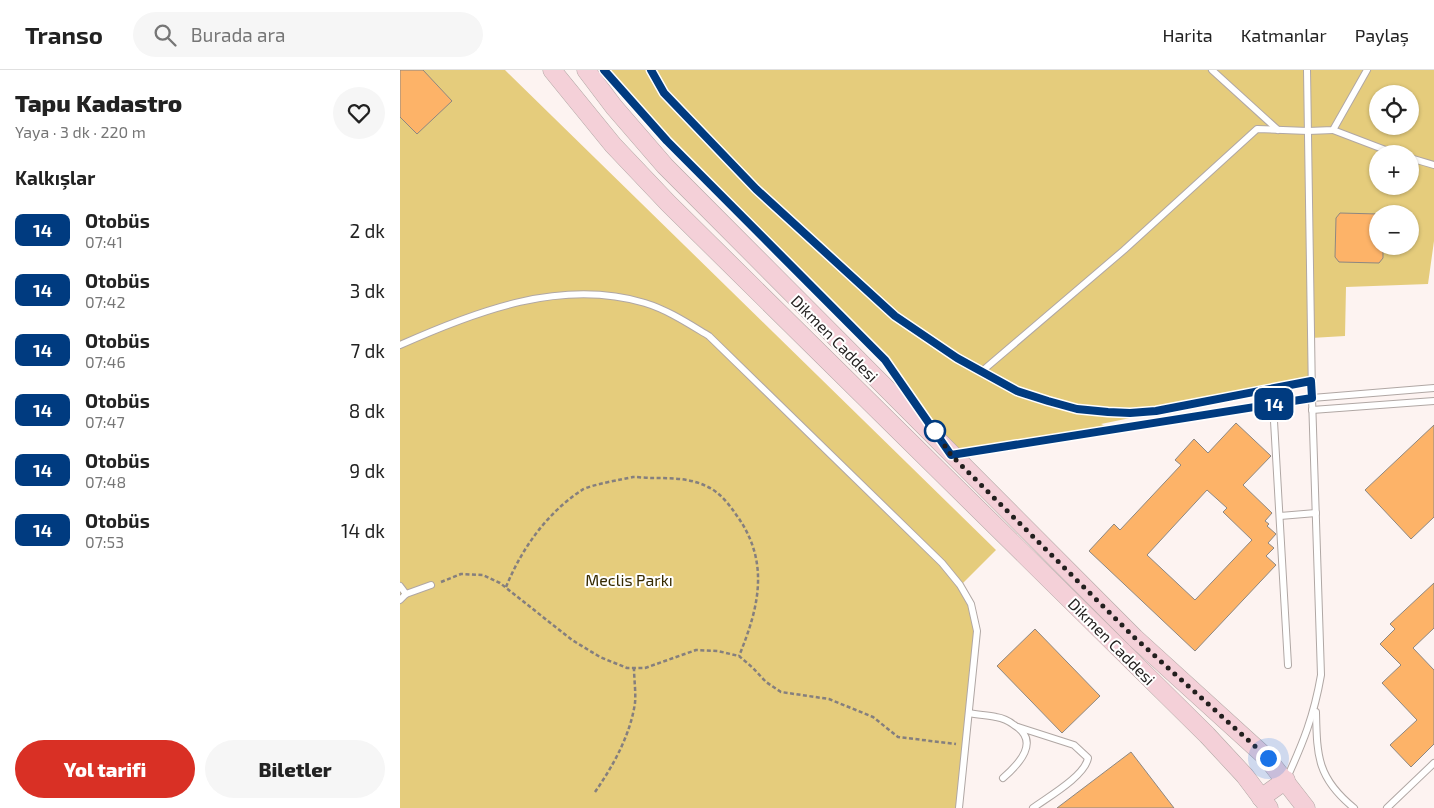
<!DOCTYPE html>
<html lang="tr">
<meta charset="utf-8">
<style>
:root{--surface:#fff;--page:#f6f6f6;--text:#222;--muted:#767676;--line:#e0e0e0;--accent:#d93025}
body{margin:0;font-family:"Exo 2",sans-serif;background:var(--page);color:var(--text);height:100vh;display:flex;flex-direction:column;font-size:19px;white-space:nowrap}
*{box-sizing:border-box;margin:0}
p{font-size:16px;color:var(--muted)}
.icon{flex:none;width:28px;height:28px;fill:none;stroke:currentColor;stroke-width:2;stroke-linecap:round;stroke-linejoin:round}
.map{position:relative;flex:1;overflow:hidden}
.side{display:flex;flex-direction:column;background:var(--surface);width:400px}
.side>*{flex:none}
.badge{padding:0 10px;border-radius:8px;font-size:18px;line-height:32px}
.fabs{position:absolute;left:969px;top:15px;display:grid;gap:10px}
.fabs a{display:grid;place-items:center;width:50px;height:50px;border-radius:50%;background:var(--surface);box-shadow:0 1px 4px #0004;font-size:25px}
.you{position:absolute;width:25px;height:25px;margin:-12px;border:4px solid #fff;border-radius:50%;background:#1a73e8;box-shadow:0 0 0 8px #1a73e833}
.map>.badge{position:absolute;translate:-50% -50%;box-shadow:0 0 0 2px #fff}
h2{padding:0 15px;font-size:19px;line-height:45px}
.round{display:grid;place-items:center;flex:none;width:52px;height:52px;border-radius:26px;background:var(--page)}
.headline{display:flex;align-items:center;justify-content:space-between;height:85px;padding:0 15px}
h1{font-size:24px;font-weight:800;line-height:38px}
.cta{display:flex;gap:10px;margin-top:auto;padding:10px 15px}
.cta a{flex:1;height:58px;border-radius:30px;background:var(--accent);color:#fff;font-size:20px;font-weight:800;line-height:58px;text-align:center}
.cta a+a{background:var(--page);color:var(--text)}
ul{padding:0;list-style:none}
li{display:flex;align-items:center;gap:15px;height:60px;padding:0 15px}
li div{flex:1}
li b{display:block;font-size:19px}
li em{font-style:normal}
li .badge{min-width:55px;font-weight:700;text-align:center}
header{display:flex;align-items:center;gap:30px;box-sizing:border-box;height:70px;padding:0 25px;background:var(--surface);border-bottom:1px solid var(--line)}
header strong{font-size:24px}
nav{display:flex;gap:28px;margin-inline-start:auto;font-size:18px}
.search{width:350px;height:45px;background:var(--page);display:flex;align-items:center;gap:12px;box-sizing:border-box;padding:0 18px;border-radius:28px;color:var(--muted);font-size:19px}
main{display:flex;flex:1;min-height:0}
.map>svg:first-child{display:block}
.green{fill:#e5cc7c;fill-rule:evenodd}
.building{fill:#fdb368;stroke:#8d8781;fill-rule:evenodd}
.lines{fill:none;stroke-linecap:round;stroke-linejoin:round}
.service-casing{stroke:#b0a7a4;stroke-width:8}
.secondary-casing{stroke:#b0a7a4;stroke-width:19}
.path{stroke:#857f7e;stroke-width:2.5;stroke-dasharray:4 2.5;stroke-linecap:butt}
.service{stroke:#fff;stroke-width:6}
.secondary{stroke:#f4d0d8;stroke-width:18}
.line-casing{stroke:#fff;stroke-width:11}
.line{stroke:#003b80;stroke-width:8}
.walk{stroke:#221f1e;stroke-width:5;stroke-dasharray:0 9}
.stop-dot{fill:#fff;stroke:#003b80;stroke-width:2.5}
.labels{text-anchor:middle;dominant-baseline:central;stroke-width:4;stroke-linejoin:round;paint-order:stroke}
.street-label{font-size:16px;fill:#221f1e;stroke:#fff}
.park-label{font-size:16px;fill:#362a00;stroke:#fff}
</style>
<header>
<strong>Transo</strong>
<div class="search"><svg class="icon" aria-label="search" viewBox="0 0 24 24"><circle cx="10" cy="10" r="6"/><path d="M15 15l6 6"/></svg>Burada ara</div>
<nav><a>Harita</a><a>Katmanlar</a><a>Paylaş</a></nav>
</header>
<main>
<section class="side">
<div class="headline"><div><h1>Tapu Kadastro</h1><p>Yaya · 3 dk · 220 m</p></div><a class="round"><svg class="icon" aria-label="heart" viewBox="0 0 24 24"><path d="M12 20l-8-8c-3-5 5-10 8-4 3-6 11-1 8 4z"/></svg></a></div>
<h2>Kalkışlar</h2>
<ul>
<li><span class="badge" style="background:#003b80;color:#fff">14</span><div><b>Otobüs</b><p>07:41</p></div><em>2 dk</em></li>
<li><span class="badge" style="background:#003b80;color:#fff">14</span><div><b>Otobüs</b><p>07:42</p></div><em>3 dk</em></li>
<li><span class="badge" style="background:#003b80;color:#fff">14</span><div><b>Otobüs</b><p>07:46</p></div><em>7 dk</em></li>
<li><span class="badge" style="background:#003b80;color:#fff">14</span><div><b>Otobüs</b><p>07:47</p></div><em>8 dk</em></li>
<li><span class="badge" style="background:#003b80;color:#fff">14</span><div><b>Otobüs</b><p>07:48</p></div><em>9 dk</em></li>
<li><span class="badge" style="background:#003b80;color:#fff">14</span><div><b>Otobüs</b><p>07:53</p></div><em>14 dk</em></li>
</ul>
<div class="cta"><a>Yol tarifi</a><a>Biletler</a></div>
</section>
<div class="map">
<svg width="1034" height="738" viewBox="0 0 1034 738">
<rect width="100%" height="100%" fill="#fdf3f1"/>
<g class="green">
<path d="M0 0H105L596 480 561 515 571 534 577 561 559 738H0Z"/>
<path d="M204 0H1034V171L1028 214 946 217 945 266 911 268V311L701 354 712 359 551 385 485 290 267 71ZM978 24H1010V56H978ZM978 84H1010V116H978ZM978 144H1010V176H978Z"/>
</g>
<g class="building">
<path d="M0 0H23L52 31 17 64 0 47Z"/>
<path d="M940 143 978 144V176H983V188L979 193 939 192 935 187 936 148Z"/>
<path d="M836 353 871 386 843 415 872 443 865 451 869 454 867 456 876 464 868 473 874 478 866 486 876 495 795 581 689 481 714 454 720 460 781 395 775 390 794 369 808 383ZM807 420 827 438 823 442 852 470 795 530 747 485Z"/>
<path d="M1034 355V447L1011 469 965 420Z"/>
<path d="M1034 513V558L1013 578 1034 600V674L1011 697 990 675 1017 650 982 613 1001 595 980 574 995 559 990 554Z"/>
<path d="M635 559 700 626 662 663 597 596Z"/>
<path d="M731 682 774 738H657Z"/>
</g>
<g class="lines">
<defs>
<g id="service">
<path d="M204 0 267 71 485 290 523 345"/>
<path d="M251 0 264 23 355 119 495 246 557 288 581 302 724 180 857 59 908 61 933 60 967 0"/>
<path d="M812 0 878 60"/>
<path d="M933 60 996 84"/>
<path d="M1010 88 1034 95"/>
<path d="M0 275C76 241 162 208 245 233 268 240 289 254 309 266L542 493 560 515 571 534 577 561 559 738"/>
<path d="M581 302C593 308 604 315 615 320 658 341 710 344 756 341L911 311"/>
<path d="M912 340 1034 331"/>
<path d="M874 351 888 595"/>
<path d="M555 384 912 328 1034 318"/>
<path d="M880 446 916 443"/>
<path d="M0 516 6 524 0 530"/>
<path d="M6 524 31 515"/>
<path d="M916 642C917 686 917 708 954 738"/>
<path d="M569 643C578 645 588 645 596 647 603 648 609 651 614 655 641 671 619 694 603 708"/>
<path d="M618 657 674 675 688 688C685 706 648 727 633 738"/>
<path d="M886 710C903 673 914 646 921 605L912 328 907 0"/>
<path d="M987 738 1034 693"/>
</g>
<g id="secondary">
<path d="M152 0 213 75 268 133 807 665 845 706 869 738"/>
<path d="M186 0 214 37 265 96 735 568 867 688 906 738"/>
<path d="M861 728 886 710"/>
</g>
</defs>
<use href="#service" class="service-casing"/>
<use href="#secondary" class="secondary-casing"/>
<g class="path">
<path d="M41 512 61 504 83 505 100 513 172 570 200 587 227 598H245L296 580 318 581 339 586 353 598 366 612 381 622 429 629 473 647 498 667 556 674"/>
<path d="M106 517C122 478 147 443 182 420 189 415 224 409 233 407 239 407 246 408 252 408 271 408 291 408 308 417 319 422 328 433 335 443 370 490 360 535 339 586"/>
<path d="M195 722C213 696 230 666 235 633 236 622 234 609 234 598"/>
</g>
<use href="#service" class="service"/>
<use href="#secondary" class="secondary"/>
</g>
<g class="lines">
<defs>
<path id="line" d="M204 0 267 71 485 290 551 385 912 328 911 311 756 341 730 343 708 342 677 339 648 331 617 321 557 288 495 246 356 119 264 23 251 0"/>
</defs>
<use href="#line" class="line-casing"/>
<use href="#line" class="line"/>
<path class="walk" d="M535 361 551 385 735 568 868 688"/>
</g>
<circle class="stop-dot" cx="535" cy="361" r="10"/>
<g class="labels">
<g class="street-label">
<text transform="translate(435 268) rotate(45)">Dikmen Caddesi</text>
<text transform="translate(712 571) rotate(45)">Dikmen Caddesi</text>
</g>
<g class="park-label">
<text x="229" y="509">Meclis Parkı</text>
</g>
</g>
</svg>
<div class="fabs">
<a><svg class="icon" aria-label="locate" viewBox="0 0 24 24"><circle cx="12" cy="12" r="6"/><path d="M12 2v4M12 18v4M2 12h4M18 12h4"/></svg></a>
<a>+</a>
<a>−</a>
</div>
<div class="you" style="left:868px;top:688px"></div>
<b class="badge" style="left:874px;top:334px;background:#003b80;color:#fff">14</b>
</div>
</main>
